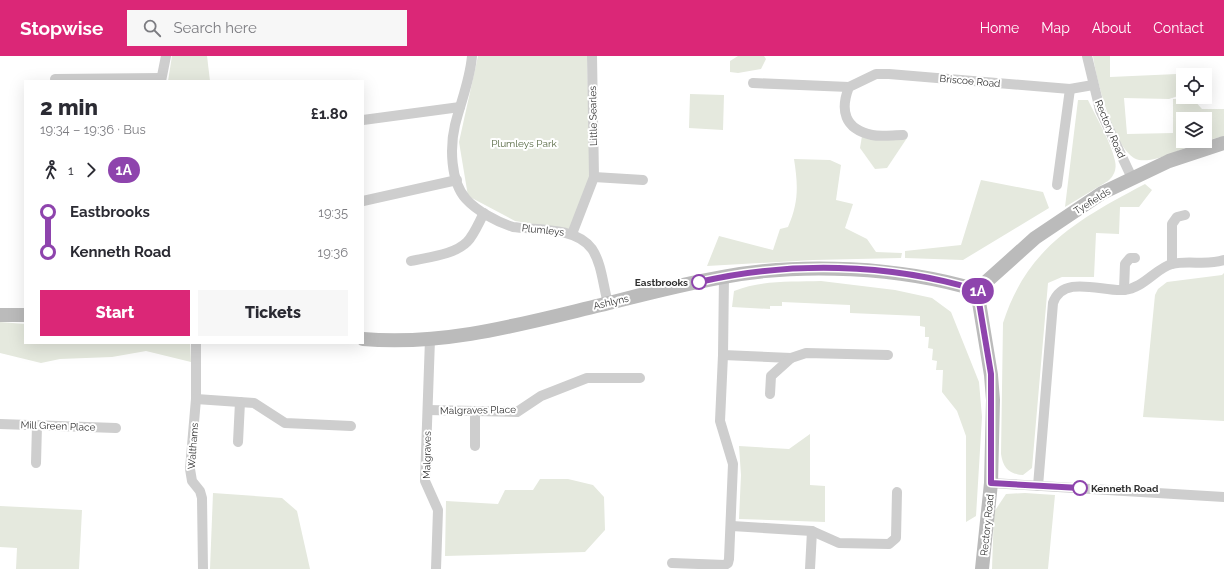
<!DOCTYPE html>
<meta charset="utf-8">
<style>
:root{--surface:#fff;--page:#f7f7f7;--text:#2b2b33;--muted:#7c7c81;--accent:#db2777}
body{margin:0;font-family:Raleway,sans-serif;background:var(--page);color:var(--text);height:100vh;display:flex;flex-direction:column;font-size:15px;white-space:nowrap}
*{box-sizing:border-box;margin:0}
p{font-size:13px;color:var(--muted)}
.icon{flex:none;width:22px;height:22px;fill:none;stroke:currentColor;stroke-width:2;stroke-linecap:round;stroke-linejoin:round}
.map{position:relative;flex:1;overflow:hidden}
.details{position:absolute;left:24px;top:24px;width:340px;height:264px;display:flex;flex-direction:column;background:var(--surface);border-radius:0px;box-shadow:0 4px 16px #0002}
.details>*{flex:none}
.badge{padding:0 8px;border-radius:13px;font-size:14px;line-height:26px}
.tools{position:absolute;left:1176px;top:12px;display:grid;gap:8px}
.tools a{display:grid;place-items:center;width:36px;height:36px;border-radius:0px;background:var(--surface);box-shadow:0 4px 16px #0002;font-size:20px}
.map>.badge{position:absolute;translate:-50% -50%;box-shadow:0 0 0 2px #fff}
.legs{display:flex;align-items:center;gap:6px;height:44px;padding:0 16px;font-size:13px}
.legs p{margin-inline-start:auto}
.overview{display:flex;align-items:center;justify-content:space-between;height:68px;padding:0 16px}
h1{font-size:22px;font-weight:800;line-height:30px}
.cta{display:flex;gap:8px;margin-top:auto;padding:8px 16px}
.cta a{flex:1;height:46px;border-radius:0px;background:var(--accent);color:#fff;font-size:16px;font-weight:800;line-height:46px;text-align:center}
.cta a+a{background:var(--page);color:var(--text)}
ul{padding:0 16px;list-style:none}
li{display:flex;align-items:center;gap:14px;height:40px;font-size:15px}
li i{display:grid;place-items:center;width:6px;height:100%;margin:0 5px;background:currentColor}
li i::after{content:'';width:10px;height:10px;margin:-5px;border:3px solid;border-radius:50%;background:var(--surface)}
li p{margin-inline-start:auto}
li:first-child i{background:linear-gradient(#0000 50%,currentColor 0)}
li:last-child i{background:linear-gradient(currentColor 50%,#0000 0)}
header{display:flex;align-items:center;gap:24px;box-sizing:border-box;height:56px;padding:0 20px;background:var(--accent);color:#fff}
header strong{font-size:19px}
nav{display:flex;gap:22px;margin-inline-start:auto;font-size:14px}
.search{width:280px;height:36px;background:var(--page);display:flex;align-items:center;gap:10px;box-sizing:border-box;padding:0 14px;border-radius:0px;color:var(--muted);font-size:15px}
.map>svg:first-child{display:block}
.green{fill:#e5e9de}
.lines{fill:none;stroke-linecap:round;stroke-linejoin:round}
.street{stroke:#cecece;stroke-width:10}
.secondary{stroke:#bbb;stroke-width:14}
.line-1-casing{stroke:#fff;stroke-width:9}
.line-1{stroke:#8e44ad;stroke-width:6}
.stop-1-dot{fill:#fff;stroke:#8e44ad;stroke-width:2}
.labels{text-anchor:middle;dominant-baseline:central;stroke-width:4;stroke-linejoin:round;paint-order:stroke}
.street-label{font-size:10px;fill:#313131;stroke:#fff}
.park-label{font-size:10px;fill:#576943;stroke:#fff}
.stop-label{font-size:10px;font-weight:bold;fill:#313131;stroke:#fff;text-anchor:end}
</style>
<header>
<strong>Stopwise</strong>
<div class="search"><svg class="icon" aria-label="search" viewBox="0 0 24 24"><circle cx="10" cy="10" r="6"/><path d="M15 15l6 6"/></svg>Search here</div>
<nav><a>Home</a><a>Map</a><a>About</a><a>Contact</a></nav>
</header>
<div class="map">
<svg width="1224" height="513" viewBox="0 0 1224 513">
<rect width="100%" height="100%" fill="#fff"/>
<g class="green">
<path d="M172 0H207L210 25H168Z"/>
<path d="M478 0H587L590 124 572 174 515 165 468 140 459 86Z"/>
<path d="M738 0H764L766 3 761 13 738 17 730 16V5Z"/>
<path d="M1093 0H1110V21L1177 18 1178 40 1169 43 1124 42 1127 78 1173 77V43H1193L1202 53H1224V80L1205 85V63H1183V85H1204C1185 90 1158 107 1139 104 1115 99 1096 22 1093 0Z"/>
<path d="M690 38 724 39 723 74 689 72Z"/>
<path d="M1078 44H1088C1096 61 1112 88 1115 105 1117 113 1114 120 1108 125L1065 151Z"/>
<path d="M862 80 907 82 887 112 875 113 860 92Z"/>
<path d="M794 103 830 104 841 109 836 144 853 148 845 172 867 183 876 196 902 197 901 202 813 204 707 210 719 180 773 194 780 173 788 171C799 146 798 129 794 103Z"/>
<path d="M981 124 1043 136 1049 152 963 204 905 202V195L961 189Z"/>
<path d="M1145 128 1152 134 1139 151H1120L1119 178 1096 177 1094 221H1062L1048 227 1032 412 1023 419C1009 418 1003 412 1001 398L1003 267C1027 191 1079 163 1145 128Z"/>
<path d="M1224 217V365L1143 361 1155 239 1158 233 1167 226 1222 219Z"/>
<path d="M821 225 895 234 932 242 951 256 979 326 982 361 976 460 966 466V380L957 355 942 336 943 314H936L937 305 932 304 933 293 928 292 929 281H925V271L920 270V260L850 257V249L782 246V250H770V253L732 251 734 235C761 224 792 226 821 225Z"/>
<path d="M0 266 25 268V287H190L191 306 146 295 112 301 60 303 41 307 0 297Z"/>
<path d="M810 378V429L825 430V466L739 463 741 419 739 390 789 393Z"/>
<path d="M540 423H568L593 429 604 441 605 474 585 496 445 500 446 445 498 448 505 434H533Z"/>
<path d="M213 437 282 442 297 455 310 513H210Z"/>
<path d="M1025 437 1055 439 1048 513H992L994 456 1006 438Z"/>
<path d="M0 450 82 454 79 513H16L17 492 0 491Z"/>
</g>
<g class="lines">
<g class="street">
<path d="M472 0C470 24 461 45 455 69 450 90 450 125 466 143 477 155 497 166 513 171 537 174 576 171 592 193 602 208 603 230 608 247"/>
<path d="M1087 0 1100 54 1132 122"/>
<path d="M55 23 161 22"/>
<path d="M161 25 166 0"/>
<path d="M753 27 849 31"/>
<path d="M363 64 460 51"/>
<path d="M903 79C893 79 881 81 872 79 844 73 840 54 849 31L876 18H889L1070 33 1093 29"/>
<path d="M594 121 643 124"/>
<path d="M1057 129 1070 33"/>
<path d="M363 145 457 124"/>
<path d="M572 178 594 121 592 0"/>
<path d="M411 205C428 201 454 199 467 186 474 179 479 166 484 157"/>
<path d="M1172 208V168L1177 161 1185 159"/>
<path d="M1124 234 1125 208 1130 202H1135"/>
<path d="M430 283 425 425 438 454 436 513"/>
<path d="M196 287V343L190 413 192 425 200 435 202 442 203 513"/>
<path d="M723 299 791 302 806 297 888 299"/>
<path d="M770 338 771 320 791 302"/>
<path d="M196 343 254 347 285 367 351 370"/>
<path d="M428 354 517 356 541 340 587 322H640"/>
<path d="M475 355V390"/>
<path d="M0 368 116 372"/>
<path d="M238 386 240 346"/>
<path d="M36 407 37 369"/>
<path d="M991 427 1224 441"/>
<path d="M1038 430 1053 247C1063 218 1102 236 1124 234 1144 232 1156 212 1172 208 1189 204 1208 210 1224 204"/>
<path d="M732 470 812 475 839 487 889 488 896 482 897 436"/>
<path d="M672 507 725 509 728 507 729 503 733 408 720 365 723 299 724 220"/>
<path d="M810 513 812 475"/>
</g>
<g class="secondary">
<path d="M977 234 1035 182 1102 137 1169 105 1224 87"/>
<path d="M977 234 991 319 993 344 991 427 982 513"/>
<path d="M0 259H25"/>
<path d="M363 283C445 290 522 268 601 249 641 239 682 228 723 221 802 206 901 211 977 234"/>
</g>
</g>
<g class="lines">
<defs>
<path id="line-1" d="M699 226C789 205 889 207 977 234L991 318V427L1080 432"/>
</defs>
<use href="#line-1" class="line-1-casing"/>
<use href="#line-1" class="line-1"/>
</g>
<g class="stop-1-dot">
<circle cx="699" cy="226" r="7"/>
<circle cx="1080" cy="432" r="7"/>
</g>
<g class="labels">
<g class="street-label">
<text transform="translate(970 25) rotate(5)">Briscoe Road</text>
<text transform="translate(593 60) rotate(-91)">Little Searles</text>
<text transform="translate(1110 73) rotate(67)">Rectory Road</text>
<text transform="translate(1092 145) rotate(-32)">Tyefields</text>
<text transform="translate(543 174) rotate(6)">Plumleys</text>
<text transform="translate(611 246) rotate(-13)">Ashlyns</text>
<text transform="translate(478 354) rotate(-1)">Malgraves Place</text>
<text transform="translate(58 370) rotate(2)">Mill Green Place</text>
<text transform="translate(193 390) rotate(-86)">Walthams</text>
<text transform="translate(427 399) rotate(-89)">Malgraves</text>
<text transform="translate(987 469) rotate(-84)">Rectory Road</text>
</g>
<g class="park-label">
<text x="524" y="87">Plumleys Park</text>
</g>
<g class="stop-label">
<text x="688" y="226">Eastbrooks</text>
<text x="1091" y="432" text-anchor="start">Kenneth Road</text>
</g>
</g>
</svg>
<div class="tools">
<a><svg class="icon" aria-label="locate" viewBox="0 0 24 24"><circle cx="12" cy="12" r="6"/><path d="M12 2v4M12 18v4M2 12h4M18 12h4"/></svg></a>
<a><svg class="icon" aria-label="layers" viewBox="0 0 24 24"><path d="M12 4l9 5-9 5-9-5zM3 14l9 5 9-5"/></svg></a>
</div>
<b class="badge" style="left:978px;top:235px;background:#8e44ad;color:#fff">1A</b>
<section class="details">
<div class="overview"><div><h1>2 min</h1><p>19:34 – 19:36 · Bus</p></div><b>£1.80</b></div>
<div class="legs"><svg class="icon" aria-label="walk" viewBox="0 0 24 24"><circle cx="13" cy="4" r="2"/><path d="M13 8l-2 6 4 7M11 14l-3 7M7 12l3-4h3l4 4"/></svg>1<svg class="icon" aria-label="forward" viewBox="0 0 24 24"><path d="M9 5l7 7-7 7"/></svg><b class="badge" style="background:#8e44ad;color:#fff">1A</b></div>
<ul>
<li><i style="color:#8e44ad"></i><b>Eastbrooks</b><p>19:35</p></li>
<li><i style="color:#8e44ad"></i><b>Kenneth Road</b><p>19:36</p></li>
</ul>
<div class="cta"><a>Start</a><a>Tickets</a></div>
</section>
</div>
